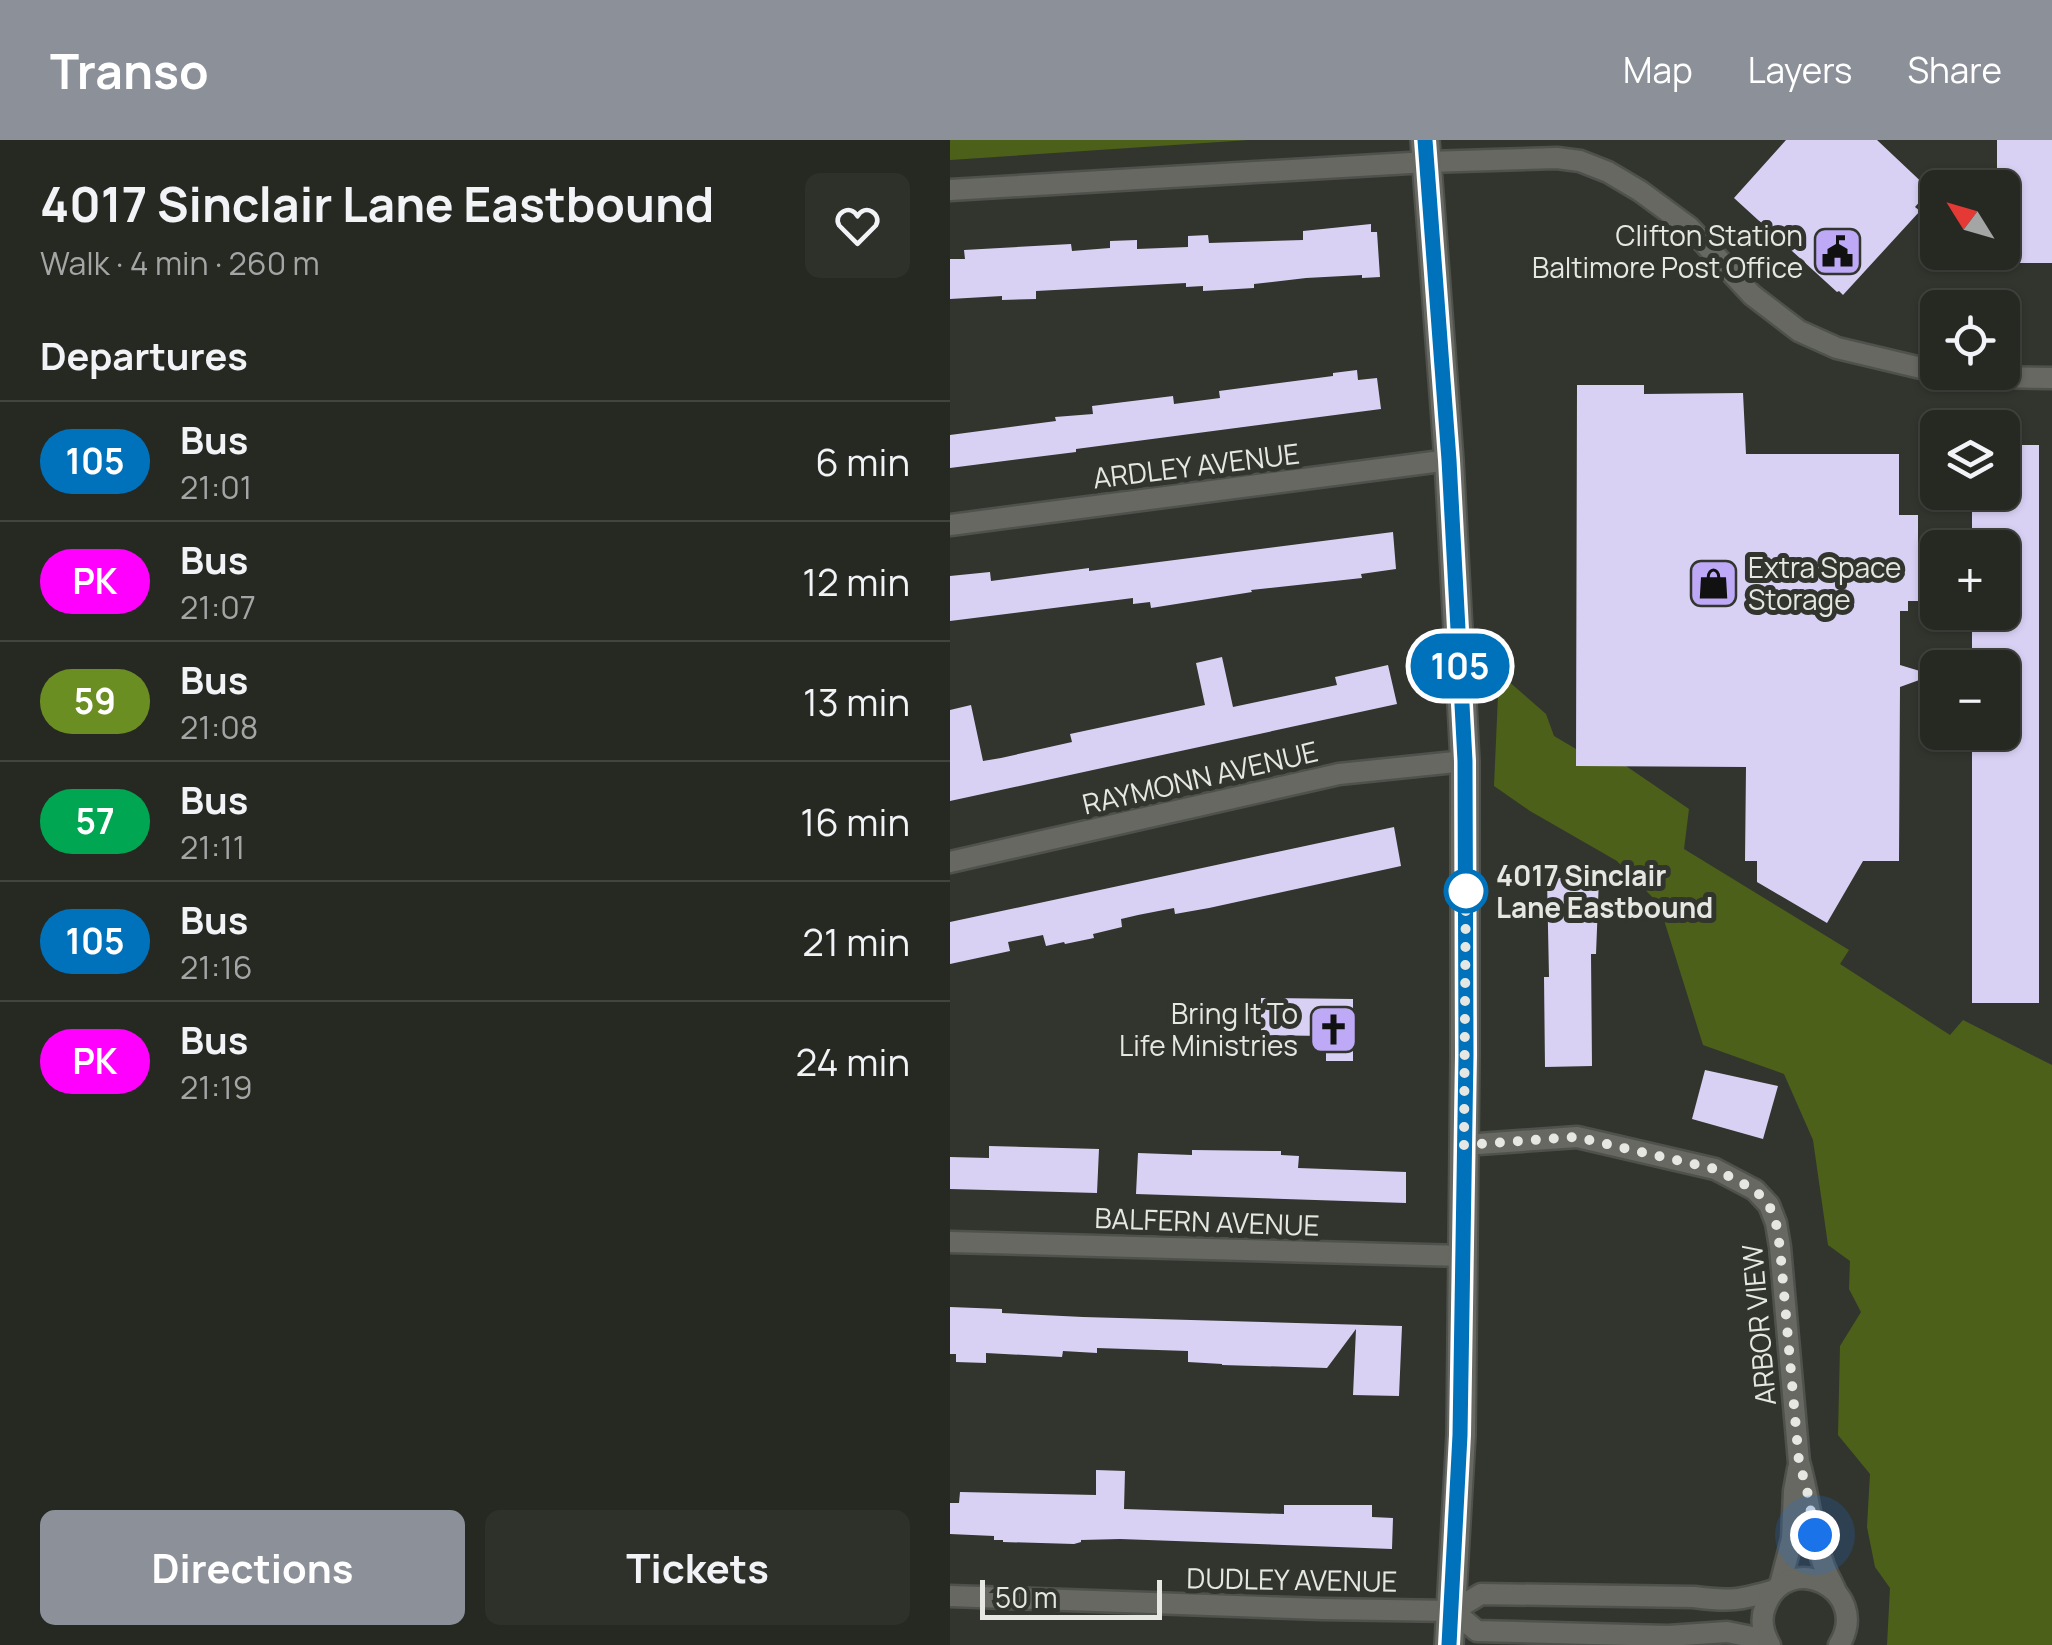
<!DOCTYPE html>
<meta charset="utf-8">
<style>
:root{--surface:#262822;--page:#2e302a;--text:#f1f3f6;--muted:#a4a6a5;--line:#424440;--accent:#8c9099}
body{margin:0;font-family:Manrope,sans-serif;background:var(--page);color:var(--text);height:100vh;display:flex;flex-direction:column;font-size:38px;white-space:nowrap}
*{box-sizing:border-box;margin:0}
p{font-size:32px;color:var(--muted)}
.icon{flex:none;width:55px;height:55px;fill:none;stroke:currentColor;stroke-width:2;stroke-linecap:round;stroke-linejoin:round}
.map{position:relative;flex:1;overflow:hidden}
.panel{display:flex;flex-direction:column;background:var(--surface);width:950px}
.panel>*{flex:none}
.badge{padding:0 20px;border-radius:32px;font-size:35px;line-height:65px}
.needle{width:65px;rotate:307deg}
.fabs{position:absolute;left:970px;top:30px;display:grid;gap:20px}
.fabs a{display:grid;place-items:center;width:100px;height:100px;border-radius:15px;background:var(--surface);box-shadow:0 2px 8px #0004,0 0 0 2px var(--line);font-size:50px}
.scale{position:absolute;left:30px;bottom:25px;width:182px;box-sizing:border-box;padding-left:10px;border:5px solid #e6e7e3;border-top:0;font-size:28px;line-height:35px;white-space:nowrap;color:#e6e7e3;-webkit-text-stroke:8px #32352e;paint-order:stroke}
.you{position:absolute;width:50px;height:50px;margin:-25px;border:8px solid #fff;border-radius:50%;background:#1a73e8;box-shadow:0 0 0 15px #1a73e833}
.map>.badge{position:absolute;translate:-50% -50%;box-shadow:0 0 0 5px #fff}
h2{padding:0 40px;font-size:38px;line-height:90px}
.round{display:grid;place-items:center;flex:none;width:105px;height:105px;border-radius:15px;background:var(--page)}
.headline{display:flex;align-items:center;justify-content:space-between;height:170px;padding:0 40px}
h1{font-size:48px;font-weight:700;line-height:75px}
.cta{display:flex;gap:20px;margin-top:auto;padding:20px 40px}
.cta a{flex:1;height:115px;border-radius:15px;background:var(--accent);color:#fff;font-size:40px;font-weight:700;line-height:115px;text-align:center}
.cta a+a{background:var(--page);color:var(--text)}
ul{padding:0;list-style:none}
li{display:flex;align-items:center;gap:30px;height:120px;padding:0 40px;border-top:2px solid var(--line)}
li div{flex:1}
li b{display:block;font-size:38px}
li em{font-style:normal}
li .badge{min-width:110px;font-weight:700;text-align:center}
header{display:flex;align-items:center;gap:60px;box-sizing:border-box;height:140px;padding:0 50px;background:var(--accent);color:#fff}
header strong{font-size:48px}
nav{display:flex;gap:55px;margin-inline-start:auto;font-size:35px}
main{display:flex;flex:1;min-height:0}
.map>svg:first-child{display:block}
.green{fill:#4d6019}
.building{fill:#d9d1f4}
.lines{fill:none;stroke-linecap:round;stroke-linejoin:round}
.street-casing{stroke:#4f514c;stroke-width:25}
.secondary-casing{stroke:#4f514c;stroke-width:32}
.street{stroke:#666861;stroke-width:20}
.secondary{stroke:#666861;stroke-width:28}
.line-casing{stroke:#fff;stroke-width:22}
.line{stroke:#0072bc;stroke-width:15}
.walk{stroke:#e6e7e3;stroke-width:10;stroke-dasharray:0 18}
.stop-dot{fill:#fff;stroke:#0072bc;stroke-width:5}
.labels{text-anchor:middle;dominant-baseline:central;stroke-width:10;stroke-linejoin:round;paint-order:stroke}
.poi-label{font-size:28px;fill:#e6e7e3;stroke:#32352e;text-anchor:end}
.street-label{font-size:28px;fill:#e6e7e3;stroke:#32352e}
.stop-label{font-size:28px;font-weight:bold;fill:#e6e7e3;stroke:#32352e;text-anchor:start}
</style>
<header>
<strong>Transo</strong>
<nav><a>Map</a><a>Layers</a><a>Share</a></nav>
</header>
<main>
<section class="panel">
<div class="headline"><div><h1>4017 Sinclair Lane Eastbound</h1><p>Walk · 4 min · 260 m</p></div><a class="round"><svg class="icon" aria-label="heart" viewBox="0 0 24 24"><path d="M12 20l-8-8c-3-5 5-10 8-4 3-6 11-1 8 4z"/></svg></a></div>
<h2>Departures</h2>
<ul>
<li><span class="badge" style="background:#0072bc;color:#fff">105</span><div><b>Bus</b><p>21:01</p></div><em>6 min</em></li>
<li><span class="badge" style="background:#f0f;color:#fff">PK</span><div><b>Bus</b><p>21:07</p></div><em>12 min</em></li>
<li><span class="badge" style="background:#6b8e23;color:#fff">59</span><div><b>Bus</b><p>21:08</p></div><em>13 min</em></li>
<li><span class="badge" style="background:#00a651;color:#fff">57</span><div><b>Bus</b><p>21:11</p></div><em>16 min</em></li>
<li><span class="badge" style="background:#0072bc;color:#fff">105</span><div><b>Bus</b><p>21:16</p></div><em>21 min</em></li>
<li><span class="badge" style="background:#f0f;color:#fff">PK</span><div><b>Bus</b><p>21:19</p></div><em>24 min</em></li>
</ul>
<div class="cta"><a>Directions</a><a>Tickets</a></div>
</section>
<div class="map">
<svg width="1102" height="1505" viewBox="0 0 1102 1505">
<rect width="100%" height="100%" fill="#32352e"/>
<g class="green">
<path d="M0 0H299L0 20Z"/>
<path d="M549 533 596 574 604 596 626 609V626H676L739 669 734 709 899 810 890 824 1000 895 1013 880 1102 925V1505H937L940 1448 925 1427 917 1387 920 1334 888 1295 890 1206 911 1172 899 1149 900 1121 878 1105 863 1000 834 934 753 905 709 764 667 721 580 671 544 646Z"/>
</g>
<g class="building">
<path d="M836 0H927L980 50 965 67 970 71 893 155 889 151 887 152 784 58Z"/>
<path d="M1047 0H1102V123H1056V50L1047 48Z"/>
<path d="M421 84V92H427L430 137 412 138V135L356 138 304 144V148L253 151V146L236 147V143L86 151V159L52 160V156L0 159V119H15L14 110 121 104 122 111 160 108V101L187 100V109L238 107V96L258 95 259 103 353 100V91Z"/>
<path d="M407 230 408 240 427 238 431 269 126 309V312L0 328V295L106 281 105 277 143 274 142 266 223 256 224 264 270 258 269 251 383 236V233Z"/>
<path d="M627 245H694V254L793 253 796 314H949V375H968V461H958V471H950V525L983 535 950 547 949 721H913L877 783 807 742V721H795L796 627 626 626Z"/>
<path d="M1052 305H1089V863H1022V592H1052V528H1022V472H1052V408H1022V352H1052Z"/>
<path d="M443 392 446 429 411 434 412 438 301 450 302 452 201 468 200 462 183 464V458L0 481V436L40 432 41 441 139 428V431Z"/>
<path d="M272 517 283 567 387 545 385 537 438 525 447 564 0 661V570L21 565 33 621 51 618 122 602 120 594 255 565 246 523Z"/>
<path d="M444 687 451 726 259 768 225 774 224 768 188 775 171 779 172 787 143 794 144 798 115 804 114 802 96 806 93 795 58 802 60 811 0 824V782Z"/>
<path d="M597 738H649L646 814H641L642 926 595 927 594 837H599Z"/>
<path d="M311 858 403 859V921H376V896L311 895Z"/>
<path d="M755 930 828 946 813 999 742 979Z"/>
<path d="M39 1006 149 1009 147 1053 0 1049V1017L39 1018Z"/>
<path d="M242 1010 331 1011V1015L349 1016 348 1028 456 1032V1063L186 1054 188 1013 242 1015Z"/>
<path d="M0 1167 52 1169V1173L133 1177 452 1186 449 1256 403 1255 406 1189 377 1228 272 1225V1224L238 1222V1211L147 1208V1213L113 1211 112 1217 36 1213V1223L6 1222V1214H0Z"/>
<path d="M146 1330 175 1331 174 1369 334 1374V1365H422V1377L443 1378 442 1409 170 1399 131 1400V1402L124 1404 53 1402V1400H44V1396L0 1394V1363H9L10 1352 146 1355Z"/>
</g>
<g class="lines">
<defs>
<g id="street">
<path d="M0 50 477 22 607 18 630 21 658 32 690 51 739 87 802 155 849 191 887 208 988 232"/>
<path d="M988 232 1047 237 1102 238"/>
<path d="M0 385 499 320"/>
<path d="M0 722 389 634 515 621"/>
<path d="M514 1005 627 997 765 1029 805 1050 819 1065 826 1083 830 1107 849 1322C859 1355 861 1391 873 1423 876 1433 882 1442 886 1452"/>
<path d="M0 1102 513 1116"/>
<path d="M830 1445 842 1399 844 1351 848 1329"/>
<path d="M0 1456 372 1469 503 1471"/>
<path d="M503 1471 531 1454 744 1457C781 1462 790 1460 825 1450"/>
<path d="M503 1471 527 1491 718 1496 777 1492 817 1500"/>
<path d="M820 1505C813 1493 810 1480 815 1467 836 1408 923 1449 889 1505"/>
</g>
<path id="secondary" d="M475 0 499 320 515 621V915L511 1295 499 1505"/>
</defs>
<use href="#street" class="street-casing"/>
<use href="#secondary" class="secondary-casing"/>
<use href="#street" class="street"/>
<use href="#secondary" class="secondary"/>
</g>
<g class="lines">
<defs>
<path id="line" d="M475 0 499 320 515 621 516 915 510 1295 499 1505"/>
</defs>
<use href="#line" class="line-casing"/>
<use href="#line" class="line"/>
<path class="walk" d="M516 751V734L514 1005 626 997 765 1029 805 1050 819 1065 826 1083 830 1108 849 1322 857 1350 865 1395"/>
</g>
<defs>
<symbol id="civic-square" viewBox="-11 -11 22 22"><rect x="-9" y="-9" width="18" height="18" rx="4" fill="#bda9f5" stroke="#32352e"/><path d="M-.6-6.5H3V-4.5H.6V-3L4-1V1h2V6H-6V1h2V-1L-.6-3ZM-1.2 2.5V6h2.4V2.5Z" fill="#111"/></symbol>
<symbol id="shop-square" viewBox="-11 -11 22 22"><rect x="-9" y="-9" width="18" height="18" rx="4" fill="#bda9f5" stroke="#32352e"/><path d="M-5-2.5h2.3a2.7 3.5 0 0 1 5.4 0H5L5.5 6h-11ZM-1.5-2.5h3a1.5 2.3 0 0 0-3 0Z" fill="#111"/></symbol>
<symbol id="church-square" viewBox="-11 -11 22 22"><rect x="-9" y="-9" width="18" height="18" rx="4" fill="#bda9f5" stroke="#32352e"/><path d="M-1.2-6h2.4v3.5h3.3v2.4h-3.3V6h-2.4V-.1h-3.3v-2.4h3.3Z" fill="#111"/></symbol>
</defs>
<g fill-rule="evenodd">
<use href="#civic-square" x="860" y="84" width="55" height="55"/>
<use href="#shop-square" x="736" y="416" width="55" height="55"/>
<use href="#church-square" x="356" y="862" width="55" height="55"/>
</g>
<circle class="stop-dot" cx="516" cy="751" r="20"/>
<g class="labels">
<g class="poi-label">
<text x="853" y="95">Clifton Station<tspan x="853" dy="32">Baltimore Post Office</tspan></text>
<text x="798" y="427" text-anchor="start">Extra Space<tspan x="798" dy="32">Storage</tspan></text>
<text x="348" y="873">Bring It To<tspan x="348" dy="32">Life Ministries</tspan></text>
</g>
<g class="street-label">
<text transform="translate(246 325) rotate(-7)">ARDLEY AVENUE</text>
<text transform="translate(250 637) rotate(-13)">RAYMONN AVENUE</text>
<text transform="translate(257 1081) rotate(2)">BALFERN AVENUE</text>
<text transform="translate(808 1185) rotate(-95)">ARBOR VIEW</text>
<text transform="translate(342 1439) rotate(1)">DUDLEY AVENUE</text>
</g>
<g class="stop-label">
<text x="546" y="735">4017 Sinclair<tspan x="546" dy="32">Lane Eastbound</tspan></text>
</g>
</g>
</svg>
<div class="fabs">
<a><svg class="needle" viewBox="-14 -14 28 28"><path d="M0-13l5 13h-10z" fill="#e53935"/><path d="M0 13l5-13h-10z" fill="#a4a6a5"/></svg></a>
<a><svg class="icon" aria-label="locate" viewBox="0 0 24 24"><circle cx="12" cy="12" r="6"/><path d="M12 2v4M12 18v4M2 12h4M18 12h4"/></svg></a>
<a><svg class="icon" aria-label="layers" viewBox="0 0 24 24"><path d="M12 4l9 5-9 5-9-5zM3 14l9 5 9-5"/></svg></a>
<a>+</a>
<a>−</a>
</div>
<div class="scale">50 m</div>
<div class="you" style="left:865px;top:1395px"></div>
<b class="badge" style="left:510px;top:526px;background:#0072bc;color:#fff">105</b>
</div>
</main>
